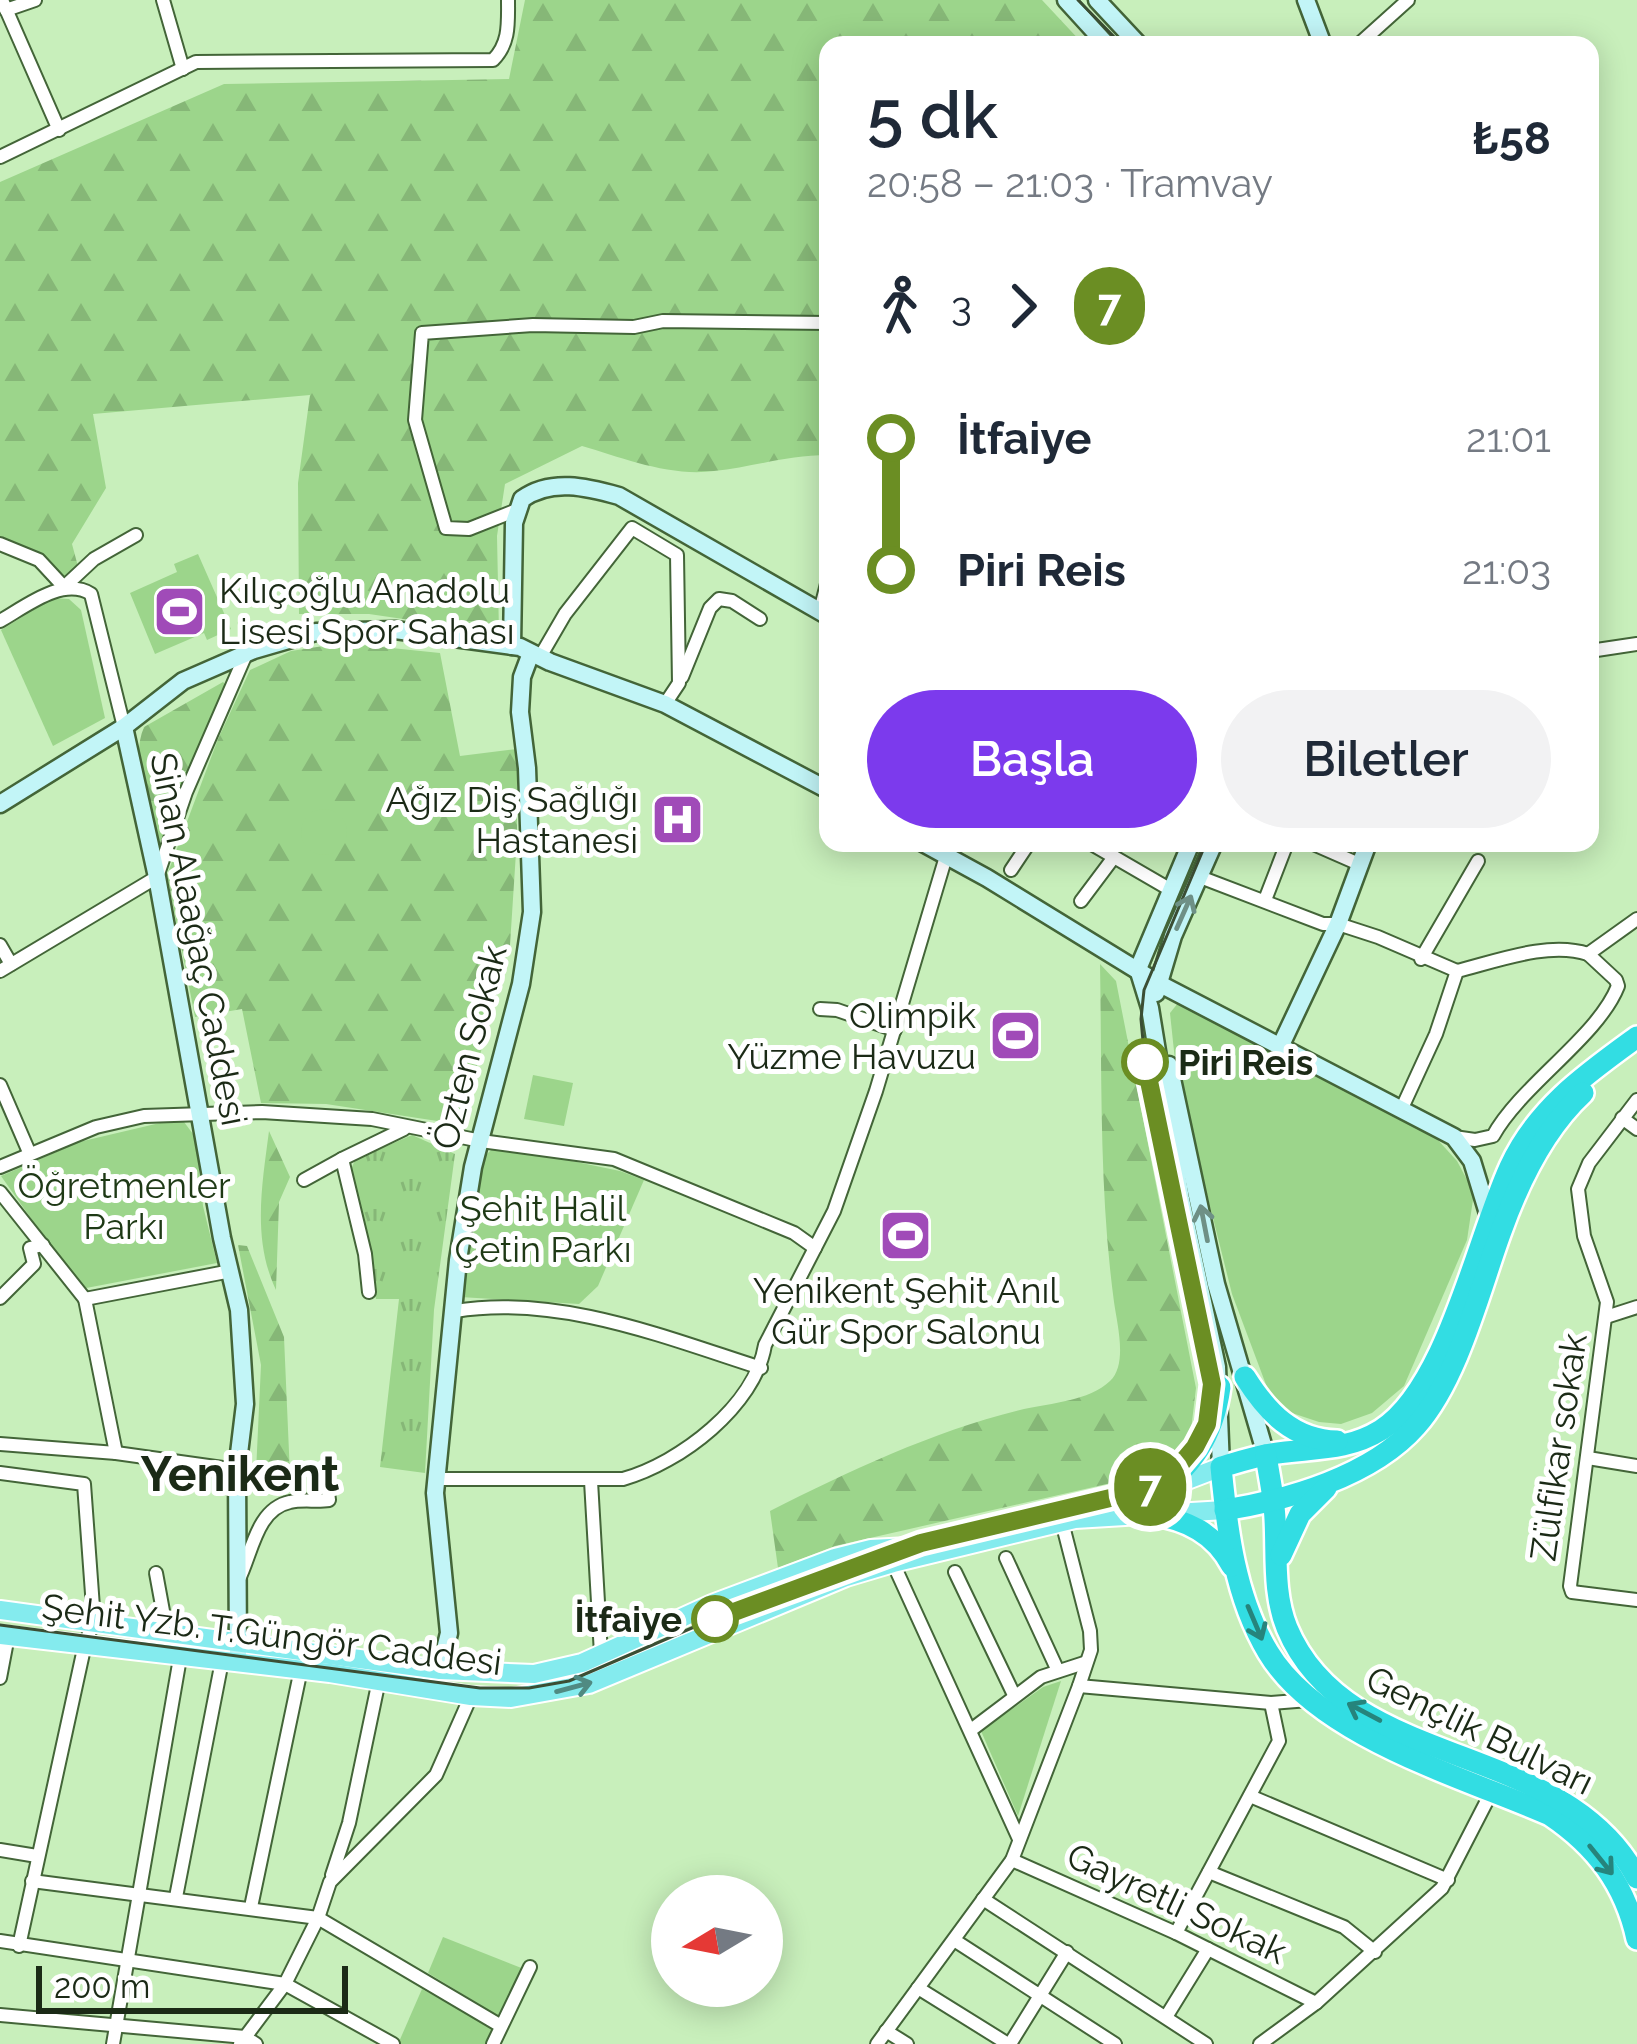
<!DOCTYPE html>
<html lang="tr">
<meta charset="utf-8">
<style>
:root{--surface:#fff;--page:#f2f2f3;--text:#1f2937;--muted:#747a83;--accent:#7c3aed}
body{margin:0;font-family:Raleway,sans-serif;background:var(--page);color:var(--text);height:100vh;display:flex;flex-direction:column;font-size:45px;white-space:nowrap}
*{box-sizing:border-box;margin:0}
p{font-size:39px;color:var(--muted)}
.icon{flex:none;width:66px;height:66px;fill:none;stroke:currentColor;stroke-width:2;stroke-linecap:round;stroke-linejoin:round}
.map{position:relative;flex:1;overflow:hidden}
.panel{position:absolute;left:819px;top:36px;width:780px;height:816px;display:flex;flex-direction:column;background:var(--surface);border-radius:24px;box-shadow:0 6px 30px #0003}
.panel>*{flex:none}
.badge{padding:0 24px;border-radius:39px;font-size:42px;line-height:78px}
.needle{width:78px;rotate:260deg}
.tools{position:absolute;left:651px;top:1875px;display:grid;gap:24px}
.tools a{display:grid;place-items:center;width:132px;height:132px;border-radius:50%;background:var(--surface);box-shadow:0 6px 30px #0003;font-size:60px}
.scale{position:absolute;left:36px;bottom:30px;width:312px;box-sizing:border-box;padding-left:12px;border:6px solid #1b2a16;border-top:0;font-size:33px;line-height:42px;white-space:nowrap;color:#1b2a16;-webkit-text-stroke:9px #fff;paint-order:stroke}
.map>.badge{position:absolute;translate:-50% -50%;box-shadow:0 0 0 6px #fff}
.legs{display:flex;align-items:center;gap:18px;height:132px;padding:0 48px;font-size:39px}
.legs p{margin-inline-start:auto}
.overview{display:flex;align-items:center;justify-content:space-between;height:204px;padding:0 48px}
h1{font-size:66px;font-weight:600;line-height:90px}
.button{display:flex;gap:24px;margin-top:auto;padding:24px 48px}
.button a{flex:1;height:138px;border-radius:72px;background:var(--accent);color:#fff;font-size:48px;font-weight:600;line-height:138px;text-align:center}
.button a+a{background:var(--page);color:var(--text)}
ul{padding:0 48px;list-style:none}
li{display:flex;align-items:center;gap:42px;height:132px;font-size:45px}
li i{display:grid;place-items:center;width:18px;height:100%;margin:0 15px;background:currentColor}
li i::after{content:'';width:30px;height:30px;margin:-15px;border:9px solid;border-radius:50%;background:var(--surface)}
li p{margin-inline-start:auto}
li:first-child i{background:linear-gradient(#0000 50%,currentColor 0)}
li:last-child i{background:linear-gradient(currentColor 50%,#0000 0)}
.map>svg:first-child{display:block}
.grass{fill:url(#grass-tufts)}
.forest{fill:url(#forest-firs)}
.green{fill:#9cd58b}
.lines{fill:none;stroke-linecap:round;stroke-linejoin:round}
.street-casing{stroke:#436538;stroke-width:16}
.secondary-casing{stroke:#436538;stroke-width:21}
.primary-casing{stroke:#fff;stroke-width:22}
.highway-casing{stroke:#fff;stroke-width:26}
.street{stroke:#fff;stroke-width:12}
.secondary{stroke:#c2f5f7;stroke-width:16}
.primary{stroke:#84ebee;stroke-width:18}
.highway{stroke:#32dde3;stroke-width:21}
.tram{stroke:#3b4e34;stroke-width:3}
.oneway{stroke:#6e9086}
.oneway2{stroke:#26847c}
.oneway3{stroke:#508a82}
.line-1-casing{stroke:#fff;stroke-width:27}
.line-1{stroke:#6b8e23;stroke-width:18}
.stop-1-dot{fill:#fff;stroke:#6b8e23;stroke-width:6}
.labels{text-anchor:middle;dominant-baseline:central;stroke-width:10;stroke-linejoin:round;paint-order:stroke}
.poi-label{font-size:36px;fill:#1b2a16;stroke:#fff;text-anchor:end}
.street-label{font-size:36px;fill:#1b2a16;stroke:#fff}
.stop-label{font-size:36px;font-weight:bold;fill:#1b2a16;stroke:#fff;text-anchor:start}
.park-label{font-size:36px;fill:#1e3915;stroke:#fff}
.district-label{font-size:48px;font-weight:bold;fill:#1b2a16;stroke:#fff}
</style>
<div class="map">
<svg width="1637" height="2044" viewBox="0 0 1637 2044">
<defs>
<pattern id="grass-tufts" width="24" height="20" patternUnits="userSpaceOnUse" patternTransform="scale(3)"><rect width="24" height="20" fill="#9cd58b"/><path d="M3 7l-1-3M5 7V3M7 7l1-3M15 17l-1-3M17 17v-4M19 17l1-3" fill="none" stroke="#86b777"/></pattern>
<pattern id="forest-firs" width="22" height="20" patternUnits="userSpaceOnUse" patternTransform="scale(3)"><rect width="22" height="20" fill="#9cd58b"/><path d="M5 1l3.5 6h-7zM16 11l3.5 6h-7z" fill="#86b777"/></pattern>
</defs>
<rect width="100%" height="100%" fill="#c8efbb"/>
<path class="grass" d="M412 1135 455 1154 434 1310 425 1473 380 1467 399 1299H376L349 1174 355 1160Z"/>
<g class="forest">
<path d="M525 0H1042L1084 45H828V455C788 455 753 467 714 471 670 477 623 458 582 446L505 484 497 536 499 633 369 614H299L298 483 310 395 93 414 106 488 72 544 84 589 64 587 39 560 0 544V182L224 84 509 79Z"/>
<path d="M343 643 440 653 460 756 517 749V837L510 945 462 1121 457 1124 326 1104 261 1103 242 1009 195 1017 167 875 218 739 250 670 291 651Z"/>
<path d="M223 682 227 686 160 843C151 807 129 762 144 727Z"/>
<path d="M1100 964 1116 981 1196 1388 1191 1430 1180 1448 1164 1464 1142 1476 835 1546 778 1568 770 1511C851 1470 936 1430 1024 1409 1051 1403 1089 1401 1110 1381 1128 1364 1117 1324 1114 1302 1099 1191 1102 1076 1100 964Z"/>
<path d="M269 1131 290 1177 279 1202 276 1290C252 1239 262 1185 269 1131Z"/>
<path d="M238 1245 247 1246 284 1337 290 1475 256 1472 261 1365Z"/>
</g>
<g class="green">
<path d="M198 554 231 629 207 640 204 633 155 654 130 593 177 572 174 564Z"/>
<path d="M53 598 69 599 81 610 105 718 53 746 1 630Z"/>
<circle cx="324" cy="832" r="23"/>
<path d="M1178 1003 1196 1008 1437 1139 1457 1161 1474 1193 1467 1240 1404 1386 1372 1413 1341 1424 1319 1422 1292 1413 1268 1390 1232 1294 1176 1070 1170 1013Z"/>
<path d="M533 1075 573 1083 564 1126 524 1119Z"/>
<path d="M181 1118 196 1138 203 1206 217 1263 81 1289 1 1176 79 1142Z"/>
<path d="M504 1147 620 1171 644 1180 598 1286 579 1304 460 1297 478 1163 491 1150Z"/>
<path d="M1061 1681 1018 1816 981 1731 1043 1687Z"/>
<path d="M443 1937 524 1969 500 2017 428 1973Z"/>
<path d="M422 1989 492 2028 485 2044H398Z"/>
</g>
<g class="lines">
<defs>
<g id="street">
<path d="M2 0 59 130"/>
<path d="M163 0 183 69"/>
<path d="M6 10 35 0"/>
<path d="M1358 45 1408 0"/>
<path d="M0 157 196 62 493 60C510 43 508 23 508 0"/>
<path d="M517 510 469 529 446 528 415 420 422 333 533 325 634 327 663 321 828 323"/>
<path d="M0 544 39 560 64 587 94 559 136 535"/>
<path d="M820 611 828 580"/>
<path d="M0 621C25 607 63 576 91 594L124 727"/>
<path d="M1590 651 1637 644"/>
<path d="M540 657 565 614 632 528 677 555 679 683 665 704"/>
<path d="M682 677 710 608 719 599 732 601 760 619"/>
<path d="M1090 843 1171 890"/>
<path d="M1311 843 1359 864"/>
<path d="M1011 870 1029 843"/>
<path d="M1200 877 1323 924H1338L1378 937 1457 971"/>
<path d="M1265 900 1287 843"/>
<path d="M1081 901 1114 857"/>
<path d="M0 945 11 964"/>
<path d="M1421 959 1478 861"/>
<path d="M0 971 157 877 186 792 246 654"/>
<path d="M820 1009 837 1010 895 1030"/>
<path d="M0 1085 29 1152"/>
<path d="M1637 1100 1589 1163 1578 1189 1584 1236 1607 1302 1570 1586 1572 1592 1637 1600"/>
<path d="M1402 1108 1436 1034 1457 971C1497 961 1549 941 1588 954"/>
<path d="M1622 1118 1637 1129"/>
<path d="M1454 1137 1475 1140 1493 1136C1521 1085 1598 1037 1618 986L1616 980 1588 954 1637 919"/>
<path d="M0 1167 96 1127 144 1116 262 1112 372 1119 481 1141 614 1159 794 1233 815 1248"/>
<path d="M304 1180 342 1159"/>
<path d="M0 1192 85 1299 231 1271"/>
<path d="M369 1292 365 1254 342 1159 404 1129"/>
<path d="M0 1298 34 1264 30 1248 43 1245"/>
<path d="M85 1299 116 1453"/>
<path d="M455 1311C558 1294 664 1337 761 1368"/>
<path d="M1606 1317 1637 1307"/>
<path d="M0 1444 116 1453 237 1470"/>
<path d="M1588 1458 1637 1466"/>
<path d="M0 1473 84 1484 94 1621 85 1644 19 1946"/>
<path d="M436 1479H623C680 1463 755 1406 765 1345L834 1211 876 1091 950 843"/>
<path d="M591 1481 601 1654"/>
<path d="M1006 1558 1058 1671"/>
<path d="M893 1563 1019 1839"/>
<path d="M955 1572 1014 1695"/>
<path d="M156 1573 163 1611 161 1629"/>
<path d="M238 1581C252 1554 256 1509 290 1502 302 1499 317 1502 329 1500L326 1475"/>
<path d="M0 1678 8 1636"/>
<path d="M1079 1686 1271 1703 1309 1700"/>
<path d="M971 1730 1041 1677 1084 1663"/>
<path d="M1250 1796 1448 1880"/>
<path d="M0 1850 37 1856"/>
<path d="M1012 1860 1176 1933 1316 2003"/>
<path d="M1209 1872 1344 1927 1375 1952"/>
<path d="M332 1875 349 1823 379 1680"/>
<path d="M32 1881 318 1918 501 2026"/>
<path d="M176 1897 222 1661"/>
<path d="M983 1899 1206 2044"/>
<path d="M251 1907 301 1669"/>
<path d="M1176 1933 1279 1741 1271 1703"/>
<path d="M954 1940 1115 2044"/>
<path d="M0 1941 285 1984 393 2044"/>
<path d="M918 1988 1008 2044"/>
<path d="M0 2015 245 2037 256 2044"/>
<path d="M1166 2017 1208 1949"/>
<path d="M886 2031 907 2044"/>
<path d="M113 2044 180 1658"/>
<path d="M240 2044 285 1984 318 1918 330 1882 436 1775 471 1696"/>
<path d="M493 2044 530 1967"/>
<path d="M877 2044 1012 1860 1079 1686 1091 1650 1090 1631 1062 1522"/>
<path d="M1010 2044 1067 1952"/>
<path d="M1260 2044 1316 2003 1442 1888 1492 1791"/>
</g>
<g id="secondary">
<path d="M1066 0 1107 45"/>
<path d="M1097 0 1139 45"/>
<path d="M1306 0 1323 45"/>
<path d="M512 646 514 523 522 499C551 478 587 487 619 496L828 616"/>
<path d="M124 727 157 877 222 1238 239 1310 245 1404 237 1470 238 1656"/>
<path d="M0 804 124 727 183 681 254 650 316 632 395 630 520 647 550 662 665 704 828 790"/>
<path d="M923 843 987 878 1158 983 1454 1137 1472 1161 1490 1220"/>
<path d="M1191 843 1138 969 1150 1008 1181 1199 1217 1367 1221 1467"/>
<path d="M1156 993 1173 936 1214 843"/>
<path d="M1280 1047 1338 924 1368 843"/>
<path d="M1169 1065 1216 1284 1266 1455"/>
<path d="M440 1670 449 1633 435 1493 458 1260 473 1167 521 984 532 912 527 768 520 712 522 677 531 653"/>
</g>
<g id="primary">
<path d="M1114 1508 1221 1467"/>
<path d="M0 1610 440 1670 534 1674 582 1663 712 1604 835 1558 871 1549 927 1546"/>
<path d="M0 1635 330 1673 471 1696 511 1698 589 1684 846 1577 893 1563 1075 1519 1225 1510"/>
</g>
<g id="highway">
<path d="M1637 1037C1586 1074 1537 1108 1510 1167 1477 1239 1447 1388 1381 1430 1344 1453 1306 1447 1265 1455 1250 1458 1235 1463 1221 1467 1227 1530 1235 1597 1268 1652 1318 1736 1463 1777 1550 1815 1596 1846 1625 1884 1637 1939"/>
<path d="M1245 1377C1267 1412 1293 1440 1337 1441"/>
<path d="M1266 1455C1269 1476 1274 1497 1275 1519 1277 1555 1273 1594 1287 1628 1347 1773 1563 1738 1637 1878"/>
<path d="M1152 1497C1192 1466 1213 1438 1220 1387"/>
<path d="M1225 1510C1288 1500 1372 1476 1416 1426 1457 1380 1479 1292 1500 1234 1518 1183 1543 1130 1583 1093"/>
<path d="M1151 1514C1187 1520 1215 1533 1232 1566"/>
<path d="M1281 1555 1300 1514 1326 1488"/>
</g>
</defs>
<use href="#street" class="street-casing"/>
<use href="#secondary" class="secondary-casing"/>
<use href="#primary" class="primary-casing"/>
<use href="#highway" class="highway-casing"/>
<use href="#street" class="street"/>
<use href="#secondary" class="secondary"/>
<use href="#primary" class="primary"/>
<use href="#highway" class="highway"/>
<g class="tram">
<path d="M1078 0 1122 45"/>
<path d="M0 1625 480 1688H529L569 1681 701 1624 908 1547 1139 1492C1184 1473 1213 1434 1212 1384L1144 1052 1141 1019 1144 990 1206 843"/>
</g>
</g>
<defs><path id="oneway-shaft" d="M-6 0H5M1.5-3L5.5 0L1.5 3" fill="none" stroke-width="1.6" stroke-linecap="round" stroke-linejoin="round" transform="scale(3)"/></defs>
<g class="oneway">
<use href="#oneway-shaft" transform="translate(1184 912) rotate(-66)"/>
<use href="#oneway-shaft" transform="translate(1204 1223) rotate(-101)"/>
</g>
<g class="oneway2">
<use href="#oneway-shaft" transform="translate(1255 1623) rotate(67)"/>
<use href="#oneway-shaft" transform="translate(1364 1712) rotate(-152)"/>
<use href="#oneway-shaft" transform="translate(1601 1860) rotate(51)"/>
</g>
<use class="oneway3" href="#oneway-shaft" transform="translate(574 1687) rotate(-15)"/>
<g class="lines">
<defs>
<path id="line-1" d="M715 1619 921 1543 1148 1489 1173 1473 1195 1447 1207 1424 1212 1384 1145 1062"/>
</defs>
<use href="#line-1" class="line-1-casing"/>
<use href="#line-1" class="line-1"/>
</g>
<defs>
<symbol id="stadium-square" viewBox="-11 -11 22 22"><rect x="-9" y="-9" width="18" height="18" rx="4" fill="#a04bb8" stroke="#fff"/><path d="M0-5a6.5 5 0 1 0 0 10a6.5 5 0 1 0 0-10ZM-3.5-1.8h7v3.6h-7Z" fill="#fff"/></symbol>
<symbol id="hospital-square" viewBox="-11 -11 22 22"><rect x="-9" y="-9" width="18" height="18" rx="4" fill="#a04bb8" stroke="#fff"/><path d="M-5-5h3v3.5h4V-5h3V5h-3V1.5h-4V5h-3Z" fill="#fff"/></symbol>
</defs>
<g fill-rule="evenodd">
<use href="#stadium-square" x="150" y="582" width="59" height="59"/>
<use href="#hospital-square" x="648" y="790" width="59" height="59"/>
<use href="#stadium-square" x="986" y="1006" width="59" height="59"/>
<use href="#stadium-square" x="876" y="1206" width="59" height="59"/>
</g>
<g class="stop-1-dot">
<circle cx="1145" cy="1062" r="21"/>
<circle cx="715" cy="1619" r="21"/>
</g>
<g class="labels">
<g class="poi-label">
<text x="219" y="590" text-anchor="start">Kılıçoğlu Anadolu<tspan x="219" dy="41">Lisesi Spor Sahası</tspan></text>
<text x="638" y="799">Ağız Diş Sağlığı<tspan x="638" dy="41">Hastanesi</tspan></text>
<text x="976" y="1015">Olimpik<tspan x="976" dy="41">Yüzme Havuzu</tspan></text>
<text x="906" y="1290" text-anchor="middle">Yenikent Şehit Anıl<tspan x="906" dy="41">Gür Spor Salonu</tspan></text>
</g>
<g class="street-label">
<text transform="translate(199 939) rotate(79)">Sinan Alaağaç Caddesi</text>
<text transform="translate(469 1047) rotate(-76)">Özten Sokak</text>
<text transform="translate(1558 1447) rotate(-82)">Zülfikar sokak</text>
<text transform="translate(272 1634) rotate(7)">Şehit Yzb. T.Güngör Caddesi</text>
<text transform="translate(1480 1730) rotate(26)">Gençlik Bulvarı</text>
<text transform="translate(1177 1903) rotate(25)">Gayretli Sokak</text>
</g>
<g class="stop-label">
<text x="1178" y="1062">Piri Reis</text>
<text x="682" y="1619" text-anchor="end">İtfaiye</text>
</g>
<g class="park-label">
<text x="124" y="1185">Öğretmenler<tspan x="124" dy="41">Parkı</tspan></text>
<text x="543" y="1208">Şehit Halil<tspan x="543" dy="41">Çetin Parkı</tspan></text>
</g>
<g class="district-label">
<text x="240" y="1474">Yenikent</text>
</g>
</g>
</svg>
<div class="tools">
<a><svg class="needle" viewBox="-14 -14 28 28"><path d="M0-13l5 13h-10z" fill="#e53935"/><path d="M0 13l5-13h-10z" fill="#747a83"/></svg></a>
</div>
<div class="scale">200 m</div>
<b class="badge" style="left:1150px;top:1487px;background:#6b8e23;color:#fff">7</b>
<section class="panel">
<div class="overview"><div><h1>5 dk</h1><p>20:58 – 21:03 · Tramvay</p></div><b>₺58</b></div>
<div class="legs"><svg class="icon" aria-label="walk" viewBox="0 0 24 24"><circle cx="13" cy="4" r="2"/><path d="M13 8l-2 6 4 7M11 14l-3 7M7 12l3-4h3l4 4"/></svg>3<svg class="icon" aria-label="forward" viewBox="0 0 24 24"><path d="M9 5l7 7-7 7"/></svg><b class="badge" style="background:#6b8e23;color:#fff">7</b></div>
<ul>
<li><i style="color:#6b8e23"></i><b>İtfaiye</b><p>21:01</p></li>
<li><i style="color:#6b8e23"></i><b>Piri Reis</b><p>21:03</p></li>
</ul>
<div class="button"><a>Başla</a><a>Biletler</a></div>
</section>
</div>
